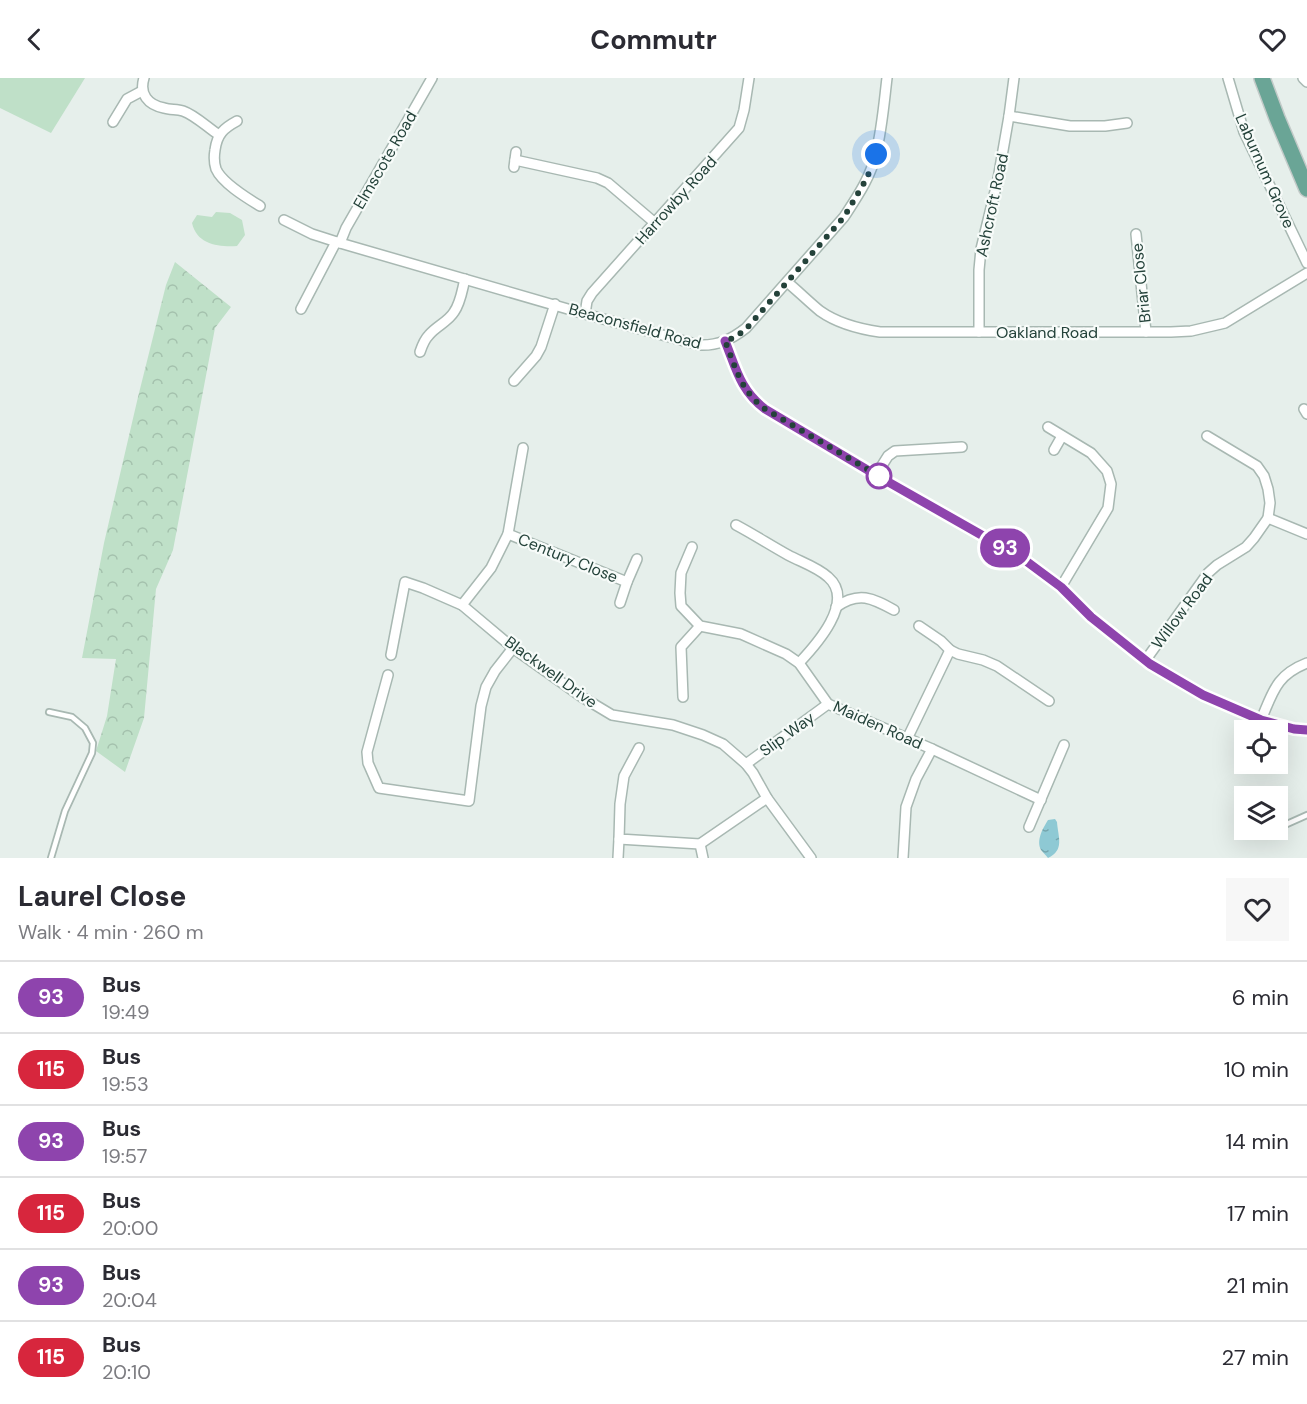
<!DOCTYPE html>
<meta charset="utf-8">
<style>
:root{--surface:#fff;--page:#f7f7f7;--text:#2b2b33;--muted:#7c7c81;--line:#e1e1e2}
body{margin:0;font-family:"DM Sans",sans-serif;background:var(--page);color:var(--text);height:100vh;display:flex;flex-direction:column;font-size:22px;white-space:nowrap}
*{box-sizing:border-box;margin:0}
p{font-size:20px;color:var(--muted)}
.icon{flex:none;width:33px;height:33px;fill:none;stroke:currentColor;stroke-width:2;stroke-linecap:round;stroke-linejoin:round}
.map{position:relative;height:780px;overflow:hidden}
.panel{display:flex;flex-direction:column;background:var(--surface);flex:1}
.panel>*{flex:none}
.badge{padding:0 12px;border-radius:20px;font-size:21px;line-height:39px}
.controls{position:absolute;left:1234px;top:642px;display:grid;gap:12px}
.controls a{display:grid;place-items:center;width:54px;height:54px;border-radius:0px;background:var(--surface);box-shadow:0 6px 24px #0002;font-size:30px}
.you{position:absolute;width:30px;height:30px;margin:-15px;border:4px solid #fff;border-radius:50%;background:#1a73e8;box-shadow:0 0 0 9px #1a73e833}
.map>.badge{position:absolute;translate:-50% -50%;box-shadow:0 0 0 3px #fff}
.round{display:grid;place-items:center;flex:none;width:63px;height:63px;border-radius:0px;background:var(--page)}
.summary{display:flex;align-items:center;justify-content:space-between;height:102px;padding:0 18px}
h1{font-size:28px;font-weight:700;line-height:45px}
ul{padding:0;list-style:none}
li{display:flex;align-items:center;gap:18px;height:72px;padding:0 18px;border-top:2px solid var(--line)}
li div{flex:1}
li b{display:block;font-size:22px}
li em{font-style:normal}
li .badge{min-width:66px;font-weight:700;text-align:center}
header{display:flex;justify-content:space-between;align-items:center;height:78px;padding:0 18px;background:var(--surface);font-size:27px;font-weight:700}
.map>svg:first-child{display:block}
.forest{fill:url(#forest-crowns)}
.park{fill:#bfe0c8}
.water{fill:url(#water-ripples)}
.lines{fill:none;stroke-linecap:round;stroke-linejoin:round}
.service-casing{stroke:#a8b8b2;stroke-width:8}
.minor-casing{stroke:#a8b8b2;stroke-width:12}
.primary-casing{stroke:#c2cac8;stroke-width:18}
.service{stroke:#fff;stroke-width:4.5}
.minor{stroke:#fff;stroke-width:9}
.primary{stroke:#6aa596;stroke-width:15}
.line-casing{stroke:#fff;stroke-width:14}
.line{stroke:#8e44ad;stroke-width:9}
.walk{stroke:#24423a;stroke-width:6;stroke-dasharray:0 10.8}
.stop-dot{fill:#fff;stroke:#8e44ad;stroke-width:3}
.labels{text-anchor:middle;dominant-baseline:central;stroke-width:4.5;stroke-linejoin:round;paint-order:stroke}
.street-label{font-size:16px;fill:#24423a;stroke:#f7fbf9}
</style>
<header><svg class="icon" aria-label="back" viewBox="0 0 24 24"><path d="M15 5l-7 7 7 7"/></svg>Commutr<svg class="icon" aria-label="heart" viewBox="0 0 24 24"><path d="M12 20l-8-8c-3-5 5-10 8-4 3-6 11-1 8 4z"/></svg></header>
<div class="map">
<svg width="1307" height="780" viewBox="0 0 1307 780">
<defs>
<pattern id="forest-crowns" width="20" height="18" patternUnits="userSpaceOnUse" patternTransform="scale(1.5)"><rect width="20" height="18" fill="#bfe0c8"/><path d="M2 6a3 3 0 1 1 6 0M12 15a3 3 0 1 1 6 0" fill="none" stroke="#a4c1ad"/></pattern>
<pattern id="water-ripples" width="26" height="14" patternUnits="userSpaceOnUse" patternTransform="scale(1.5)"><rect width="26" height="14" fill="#8ec9d4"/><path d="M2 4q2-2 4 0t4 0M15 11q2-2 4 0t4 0" fill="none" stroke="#74a5ad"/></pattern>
</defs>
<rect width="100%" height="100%" fill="#e6efeb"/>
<path class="forest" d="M175 184 231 229 215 250 173 472 156 511 144 640 125 694 96 673 107 638 116 581 82 580 104 465 138 319 166 207Z"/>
<g class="park">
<path d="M0 0H85L51 55 0 30Z"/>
<path d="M216 134 230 135 242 142 245 157 237 168C219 169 197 167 192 145L197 137 212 139Z"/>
</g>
<path class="water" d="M1055 741 1057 744C1058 759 1065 772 1048 780 1046 777 1043 775 1041 772 1036 762 1043 750 1048 742Z"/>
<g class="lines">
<defs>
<g id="service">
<path d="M49 634 72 639 85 650 93 665 92 675 65 733 51 780"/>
<path d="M1278 750 1307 737"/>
<path d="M1252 752 1256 756 1274 752"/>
</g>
<g id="minor">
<path d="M144 0C139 16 148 27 164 30 170 32 177 31 183 33 195 37 208 50 219 57"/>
<path d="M1228 0 1244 54 1307 185"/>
<path d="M1303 0 1307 4"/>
<path d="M1009 38 1070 48H1105L1127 45"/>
<path d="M237 43C224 50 217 56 215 72 214 78 214 85 216 91 222 105 247 120 260 128"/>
<path d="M113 44 127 21 142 13"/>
<path d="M515 82 597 100 608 105 655 145"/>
<path d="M514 89 516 74"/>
<path d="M284 142 312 156 340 165 585 236 699 267C718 268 732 261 746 250L844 139C857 119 871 99 876 75 882 51 884 25 887 0"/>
<path d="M1136 156 1146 254"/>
<path d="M340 165 346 150 432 0"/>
<path d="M787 204C798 213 809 224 820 233 837 245 859 251 880 254H1171L1191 253 1225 245 1307 195"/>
<path d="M301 231 336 164"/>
<path d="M585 236 587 223 592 215 739 50 744 32 749 0"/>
<path d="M979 254V192L981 171 998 101 1009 38 1014 0"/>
<path d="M725 263C736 291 740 312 765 331L876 397 1022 480 1061 509 1091 539 1150 586 1203 617 1261 642 1294 651 1307 652"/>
<path d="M420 274C422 268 424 262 429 257 436 248 448 244 454 234 461 224 462 212 465 201"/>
<path d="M514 303 536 278 541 269 555 226"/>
<path d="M1304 331 1307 336"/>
<path d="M1048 349 1091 375 1107 393 1111 406 1108 430 1061 509"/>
<path d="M1054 372 1062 358"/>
<path d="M876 397 888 378 895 373 962 369"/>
<path d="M1268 440 1307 456"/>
<path d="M736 447C753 456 770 467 788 477 801 484 817 489 828 499 856 523 816 567 799 585"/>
<path d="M508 456 627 504"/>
<path d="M692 469 681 495 680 515 681 528 700 548 741 556 786 576 799 585 828 626 932 671 1041 722"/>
<path d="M620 525 627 504 637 481"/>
<path d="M462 527 491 490 508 456 523 370"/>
<path d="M836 529C859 513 872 520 894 532"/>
<path d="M919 548 941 563 950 572 958 576 983 582 997 588 1049 623"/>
<path d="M391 577 405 504 423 510 462 527 513 570 582 619 612 637 673 647 703 657 723 666 746 686 753 695 767 720 811 780"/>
<path d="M1145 583 1208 495 1217 487 1246 469 1254 460 1268 440 1270 425 1268 411 1264 398 1257 388 1207 358"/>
<path d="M388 597 367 674 368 685 379 710 469 723 481 628 486 609 495 593 513 570"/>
<path d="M683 619 681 569 700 548"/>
<path d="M1261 642C1273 614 1276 597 1307 585"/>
<path d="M907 661 950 572"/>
<path d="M639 670 624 698 620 726 619 761 700 766 767 720"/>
<path d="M746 686 828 626"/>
<path d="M1029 749 1064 667"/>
<path d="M700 766 703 780"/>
<path d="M618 780 619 761"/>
<path d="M903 780 906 729 916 701 932 671"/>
</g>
<path id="primary" d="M1262 0 1277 40 1307 111"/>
</defs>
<use href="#service" class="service-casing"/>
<use href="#minor" class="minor-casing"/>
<use href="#primary" class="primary-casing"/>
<use href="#service" class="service"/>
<use href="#minor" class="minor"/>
<use href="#primary" class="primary"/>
</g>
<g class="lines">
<defs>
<path id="line" d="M725 263C736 290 740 312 765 331L876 397 1022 480 1061 509 1091 539 1150 586 1203 617 1261 642 1294 651 1307 652"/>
</defs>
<use href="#line" class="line-casing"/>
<use href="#line" class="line"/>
<path class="walk" d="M876 76 867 100 844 139 747 250 736 259 725 263C736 290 740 312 765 331L879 398"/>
</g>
<circle class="stop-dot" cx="879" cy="398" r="12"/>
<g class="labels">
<g class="street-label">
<text transform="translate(385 82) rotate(-60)">Elmscote Road</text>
<text transform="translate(1265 93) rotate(66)">Laburnum Grove</text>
<text transform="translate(676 122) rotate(-48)">Harrowby Road</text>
<text transform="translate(992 127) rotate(-78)">Ashcroft Road</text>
<text transform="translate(1141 205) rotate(-96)">Briar Close</text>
<text transform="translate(635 248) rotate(15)">Beaconsfield Road</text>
<text x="1047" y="254">Oakland Road</text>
<text transform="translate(568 480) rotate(22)">Century Close</text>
<text transform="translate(1182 533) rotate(-53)">Willow Road</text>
<text transform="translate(551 594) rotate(36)">Blackwell Drive</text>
<text transform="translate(878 647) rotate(24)">Maiden Road</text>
<text transform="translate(787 656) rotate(-36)">Slip Way</text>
</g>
</g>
</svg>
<div class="controls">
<a><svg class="icon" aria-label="locate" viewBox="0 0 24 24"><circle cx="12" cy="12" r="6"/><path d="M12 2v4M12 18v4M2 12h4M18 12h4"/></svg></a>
<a><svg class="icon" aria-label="layers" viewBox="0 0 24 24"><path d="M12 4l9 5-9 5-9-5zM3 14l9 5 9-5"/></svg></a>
</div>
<div class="you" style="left:876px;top:76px"></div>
<b class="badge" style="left:1005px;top:470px;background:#8e44ad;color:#fff">93</b>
</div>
<section class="panel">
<div class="summary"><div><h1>Laurel Close</h1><p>Walk · 4 min · 260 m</p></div><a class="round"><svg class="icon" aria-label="heart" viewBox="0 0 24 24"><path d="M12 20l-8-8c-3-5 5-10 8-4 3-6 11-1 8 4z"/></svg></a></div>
<ul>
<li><span class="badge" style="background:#8e44ad;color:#fff">93</span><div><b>Bus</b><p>19:49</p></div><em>6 min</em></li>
<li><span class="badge" style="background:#d7263d;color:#fff">115</span><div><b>Bus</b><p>19:53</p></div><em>10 min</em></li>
<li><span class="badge" style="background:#8e44ad;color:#fff">93</span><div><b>Bus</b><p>19:57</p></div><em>14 min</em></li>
<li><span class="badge" style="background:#d7263d;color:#fff">115</span><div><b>Bus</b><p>20:00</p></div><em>17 min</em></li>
<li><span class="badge" style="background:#8e44ad;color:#fff">93</span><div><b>Bus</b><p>20:04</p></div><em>21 min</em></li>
<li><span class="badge" style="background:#d7263d;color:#fff">115</span><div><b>Bus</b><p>20:10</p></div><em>27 min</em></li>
</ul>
</section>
